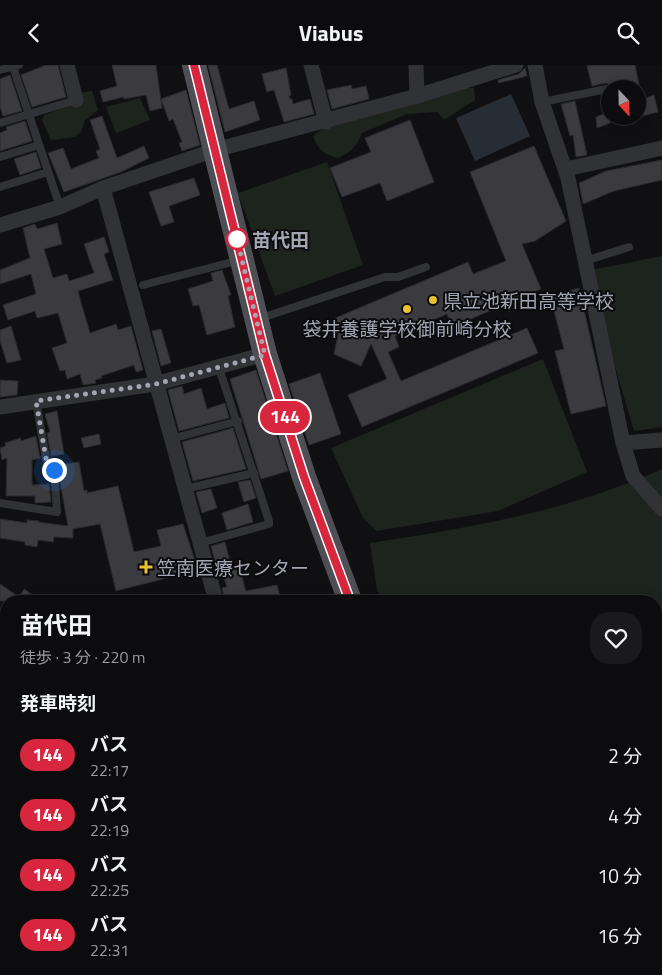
<!DOCTYPE html>
<html lang="ja">
<meta charset="utf-8">
<style>
:root{--surface:#0c0c0e;--page:#1a1a1c;--text:#f1f3f6;--muted:#9a9b9e;--line:#2c2c2e}
body{margin:0;font-family:"Titillium Web","Noto Sans JP",sans-serif;background:var(--page);color:var(--text);height:100vh;display:flex;flex-direction:column;font-size:19px;white-space:nowrap}
*{box-sizing:border-box;margin:0}
p{font-size:16px;color:var(--muted)}
.icon{flex:none;width:28px;height:28px;fill:none;stroke:currentColor;stroke-width:2;stroke-linecap:round;stroke-linejoin:round}
.map{position:relative;flex:1;overflow:hidden}
.drawer{position:absolute;left:0px;top:530px;width:662px;height:380px;display:flex;flex-direction:column;background:var(--surface);border-radius:20px 20px 0 0;box-shadow:0 2px 12px #0003,0 0 0 1px var(--line)}
.drawer>*{flex:none}
.badge{padding:0 10px;border-radius:16px;font-size:18px;line-height:32px}
.needle{width:32px;rotate:158deg}
.fabs{position:absolute;left:601px;top:15px;display:grid;gap:10px}
.fabs a{display:grid;place-items:center;width:45px;height:45px;border-radius:50%;background:var(--surface);box-shadow:0 2px 12px #0003,0 0 0 1px var(--line);font-size:25px}
.you{position:absolute;width:25px;height:25px;margin:-12px;border:4px solid #fff;border-radius:50%;background:#1a73e8;box-shadow:0 0 0 8px #1a73e833}
.map>.badge{position:absolute;translate:-50% -50%;box-shadow:0 0 0 2px #fff}
h2{padding:0 20px;font-size:19px;line-height:45px}
.round{display:grid;place-items:center;flex:none;width:52px;height:52px;border-radius:20px;background:var(--page)}
.overview{display:flex;align-items:center;justify-content:space-between;height:85px;padding:0 20px}
h1{font-size:24px;font-weight:700;line-height:38px}
ul{padding:0;list-style:none}
li{display:flex;align-items:center;gap:15px;height:60px;padding:0 20px}
li div{flex:1}
li b{display:block;font-size:19px}
li em{font-style:normal}
li .badge{min-width:55px;font-weight:700;text-align:center}
header{display:flex;justify-content:space-between;align-items:center;height:65px;padding:0 20px;background:var(--surface);font-size:22px;font-weight:700}
.map>svg:first-child{display:block}
.green{fill:#1d241e}
.water{fill:#272d35}
.building{fill:#3b3a3f;stroke:#2b2a2e}
.lines{fill:none;stroke-linecap:round;stroke-linejoin:round}
.lane{stroke:#313236;stroke-width:8}
.street{stroke:#313236;stroke-width:15}
.secondary{stroke:#404046;stroke-width:21}
.primary{stroke:#4e4e55;stroke-width:24}
.line-casing{stroke:#fff;stroke-width:11}
.line{stroke:#d7263d;stroke-width:8}
.walk{stroke:#a2a5b2;stroke-width:5;stroke-dasharray:0 9}
.stop-dot{fill:#fff;stroke:#d7263d;stroke-width:2.5}
.poi-dot{fill:#eac430;stroke:#0b0b0d;stroke-width:2}
.labels{text-anchor:middle;dominant-baseline:central;stroke-width:4;stroke-linejoin:round;paint-order:stroke}
.stop-label{font-size:19px;font-weight:bold;fill:#a2a5b2;stroke:#0b0b0d;text-anchor:start}
.poi-label{font-size:19px;fill:#a2a5b2;stroke:#0b0b0d;text-anchor:start}
</style>
<header><svg class="icon" aria-label="back" viewBox="0 0 24 24"><path d="M15 5l-7 7 7 7"/></svg>Viabus<svg class="icon" aria-label="search" viewBox="0 0 24 24"><circle cx="10" cy="10" r="6"/><path d="M15 15l6 6"/></svg></header>
<div class="map">
<svg width="662" height="910" viewBox="0 0 662 910">
<rect width="100%" height="100%" fill="#101012"/>
<g class="green">
<path d="M461 23H474L475 35 444 55 437 47 407 49 362 68C357 81 351 87 338 93 324 89 318 85 313 71L326 61Z"/>
<path d="M92 26 98 45 85 55 81 67 75 72 51 75 42 55 44 50 66 42 79 28Z"/>
<path d="M140 33 150 55 116 68 106 42Z"/>
<path d="M327 97 363 200 275 231 238 128Z"/>
<path d="M662 191V362L634 366 587 206Z"/>
<path d="M543 294 587 407 498 446 377 466 363 453 331 383Z"/>
<path d="M662 404V618L656 619V536H384L377 525 370 478C470 463 569 446 662 404Z"/>
<path d="M662 676V717L656 719V677Z"/>
<path d="M0 805 6 809V904H283L305 910H0Z"/>
</g>
<g class="water">
<path d="M511 29 530 71 475 96 456 53Z"/>
<path d="M0 827 6 830V866L0 861Z"/>
<path d="M99 904H210L237 910H116Z"/>
</g>
<g class="building">
<path d="M46 0H58L66 32 32 42 21 10Z"/>
<path d="M112 0H156L162 43 150 46 146 30 124 34 123 32 103 37 100 26 117 21Z"/>
<path d="M208 0H217L229 44 254 36 260 55 225 67Z"/>
<path d="M592 0H635L640 24H613L611 20 606 18 592 21 587 1Z"/>
<path d="M286 3 291 30 289 31 290 34H292L293 39 310 34 314 49 284 57 274 25 267 27 262 9Z"/>
<path d="M525 3 527 11 499 18 498 15 519 9Z"/>
<path d="M10 10 22 46 3 51 0 42V14Z"/>
<path d="M351 20 352 24 366 21 369 34 332 44 327 25Z"/>
<path d="M186 25 200 80 182 86 179 78 182 77 173 54 169 56 161 34Z"/>
<path d="M654 30 658 47 638 52V36Z"/>
<path d="M575 36 587 90 576 92 573 70 570 71 561 39Z"/>
<path d="M610 46V58L597 63 596 52Z"/>
<path d="M102 51 117 93 144 81 149 93 121 107 64 127 48 88 63 83 71 104 99 93 96 86 100 84 90 55Z"/>
<path d="M410 55 434 117 387 136 380 118 342 132 330 103 371 87 365 73Z"/>
<path d="M25 56 32 76 0 86V68L7 65 6 62Z"/>
<path d="M534 81 566 156 535 176 522 179 541 224 452 262 447 249 395 271 399 282 388 287 401 316 527 263 538 288 362 362 348 330 387 314 371 279 361 301 334 289 338 270 333 254 468 197 473 209 506 196 470 107Z"/>
<path d="M36 87 41 103 20 110 14 94Z"/>
<path d="M662 95V115L614 126 583 139 579 118 606 106Z"/>
<path d="M194 113 200 130 169 141 174 157 161 161 149 127Z"/>
<path d="M57 158 62 179 44 184 53 213 67 209 69 216 94 208 84 179 104 172 109 187 104 189 113 215 78 226 82 241 90 268 116 259 118 265 131 261 143 305 136 307 134 300 101 311 102 313 95 315 96 318 83 320 80 309 67 314 65 305 60 306 52 283 67 278 58 248 37 253 35 246 8 255 3 240 36 229 31 209 0 219V205L30 193 23 163 35 159 37 164Z"/>
<path d="M222 205 231 230 228 231 235 262 207 270 199 240 193 241 188 224 213 216 211 208Z"/>
<path d="M579 223 606 341 571 349 555 286 564 284 550 231Z"/>
<path d="M11 261 21 295 7 298 0 276V265Z"/>
<path d="M161 264 171 298 161 301 152 266Z"/>
<path d="M256 305 288 406 261 414 230 314Z"/>
<path d="M320 308 341 369 309 380 289 319Z"/>
<path d="M0 315 18 316 17 330 0 332Z"/>
<path d="M182 321 184 329 201 323 207 344 225 338 229 353 179 366 168 325Z"/>
<path d="M57 346 64 389 51 391 47 368 50 367 45 349Z"/>
<path d="M233 363 246 404 193 416 182 377Z"/>
<path d="M99 369 101 379 84 383 81 373Z"/>
<path d="M36 371 40 393 32 395V420L49 419 51 437 35 438V431H6L7 393 2 395 0 383 6 381 5 378 21 373V376Z"/>
<path d="M79 397 84 426 87 425V428L118 421 134 487 161 481 157 465 183 459 198 505 116 526 100 459 73 464V473L54 472 53 477 38 475 37 482 25 480V477L0 473V454L27 458V455L39 456 38 457 68 461 57 400Z"/>
<path d="M250 415 256 433 244 437 238 417Z"/>
<path d="M211 424 217 443 202 448 196 427Z"/>
<path d="M248 439 253 457 227 465 222 448Z"/>
<path d="M225 477 231 501 238 499 246 526 277 520 281 536H225L222 523 227 522 220 500 216 501 211 481Z"/>
<path d="M0 519 19 532 24 524 41 536H0Z"/>
</g>
<g class="lines">
<g class="lane">
<path d="M13 2 60 142"/>
<path d="M0 5 19 0"/>
<path d="M542 37 607 24"/>
<path d="M0 58 76 35"/>
<path d="M0 92 39 80"/>
<path d="M0 122 48 107"/>
<path d="M585 196 629 182"/>
<path d="M143 220 240 195"/>
<path d="M258 254 385 212H398L426 202"/>
<path d="M171 374 238 356"/>
<path d="M185 424 254 408"/>
<path d="M0 438 57 447 54 405H48L36 336"/>
<path d="M200 478 269 459V456L219 303"/>
<path d="M656 635 662 633"/>
</g>
<g class="street">
<path d="M67 0 76 35"/>
<path d="M311 0 326 57"/>
<path d="M416 0 417 31"/>
<path d="M535 0 542 37 568 113 623 378 633 411 662 444"/>
<path d="M566 104 662 83"/>
<path d="M103 123 216 536"/>
<path d="M0 160 60 142 103 123 215 85 417 31 516 0"/>
<path d="M0 342 155 319 265 289"/>
<path d="M623 378 662 375"/>
<path d="M0 585 6 590"/>
<path d="M656 729 662 728"/>
<path d="M0 802 6 805"/>
<path d="M321 904 351 910"/>
</g>
<path class="secondary" d="M355 910 357 904"/>
<g class="primary">
<path d="M194 0 265 289 304 412 350 536"/>
<path d="M0 776 6 777"/>
<path d="M656 787 662 788"/>
</g>
</g>
<g class="lines">
<defs>
<path id="line" d="M194 0 265 290 304 412 350 536"/>
</defs>
<use href="#line" class="line-casing"/>
<use href="#line" class="line"/>
<path class="walk" d="M54 405H48L36 336 156 319 265 290 237 174"/>
</g>
<circle class="stop-dot" cx="237" cy="174" r="10"/>
<g class="poi-dot">
<circle cx="433" cy="235" r="5"/>
<circle cx="407" cy="244" r="5"/>
<path d="M143.5 494.5h5v5h5v5h-5v5h-5v-5h-5v-5h5z"/>
</g>
<g class="labels">
<g class="stop-label">
<text x="252" y="174">苗代田</text>
</g>
<g class="poi-label">
<text x="443" y="235">県立池新田高等学校</text>
<text x="407" y="263" text-anchor="middle">袋井養護学校御前崎分校</text>
<text x="157" y="502">笠南医療センター</text>
</g>
</g>
</svg>
<div class="fabs">
<a><svg class="needle" viewBox="-14 -14 28 28"><path d="M0-13l5 13h-10z" fill="#e53935"/><path d="M0 13l5-13h-10z" fill="#9a9b9e"/></svg></a>
</div>
<div class="you" style="left:54px;top:405px"></div>
<b class="badge" style="left:285px;top:352px;background:#d7263d;color:#fff">144</b>
<section class="drawer">
<div class="overview"><div><h1>苗代田</h1><p>徒歩 · 3 分 · 220 m</p></div><a class="round"><svg class="icon" aria-label="heart" viewBox="0 0 24 24"><path d="M12 20l-8-8c-3-5 5-10 8-4 3-6 11-1 8 4z"/></svg></a></div>
<h2>発車時刻</h2>
<ul>
<li><span class="badge" style="background:#d7263d;color:#fff">144</span><div><b>バス</b><p>22:17</p></div><em>2 分</em></li>
<li><span class="badge" style="background:#d7263d;color:#fff">144</span><div><b>バス</b><p>22:19</p></div><em>4 分</em></li>
<li><span class="badge" style="background:#d7263d;color:#fff">144</span><div><b>バス</b><p>22:25</p></div><em>10 分</em></li>
<li><span class="badge" style="background:#d7263d;color:#fff">144</span><div><b>バス</b><p>22:31</p></div><em>16 分</em></li>
</ul>
</section>
</div>
